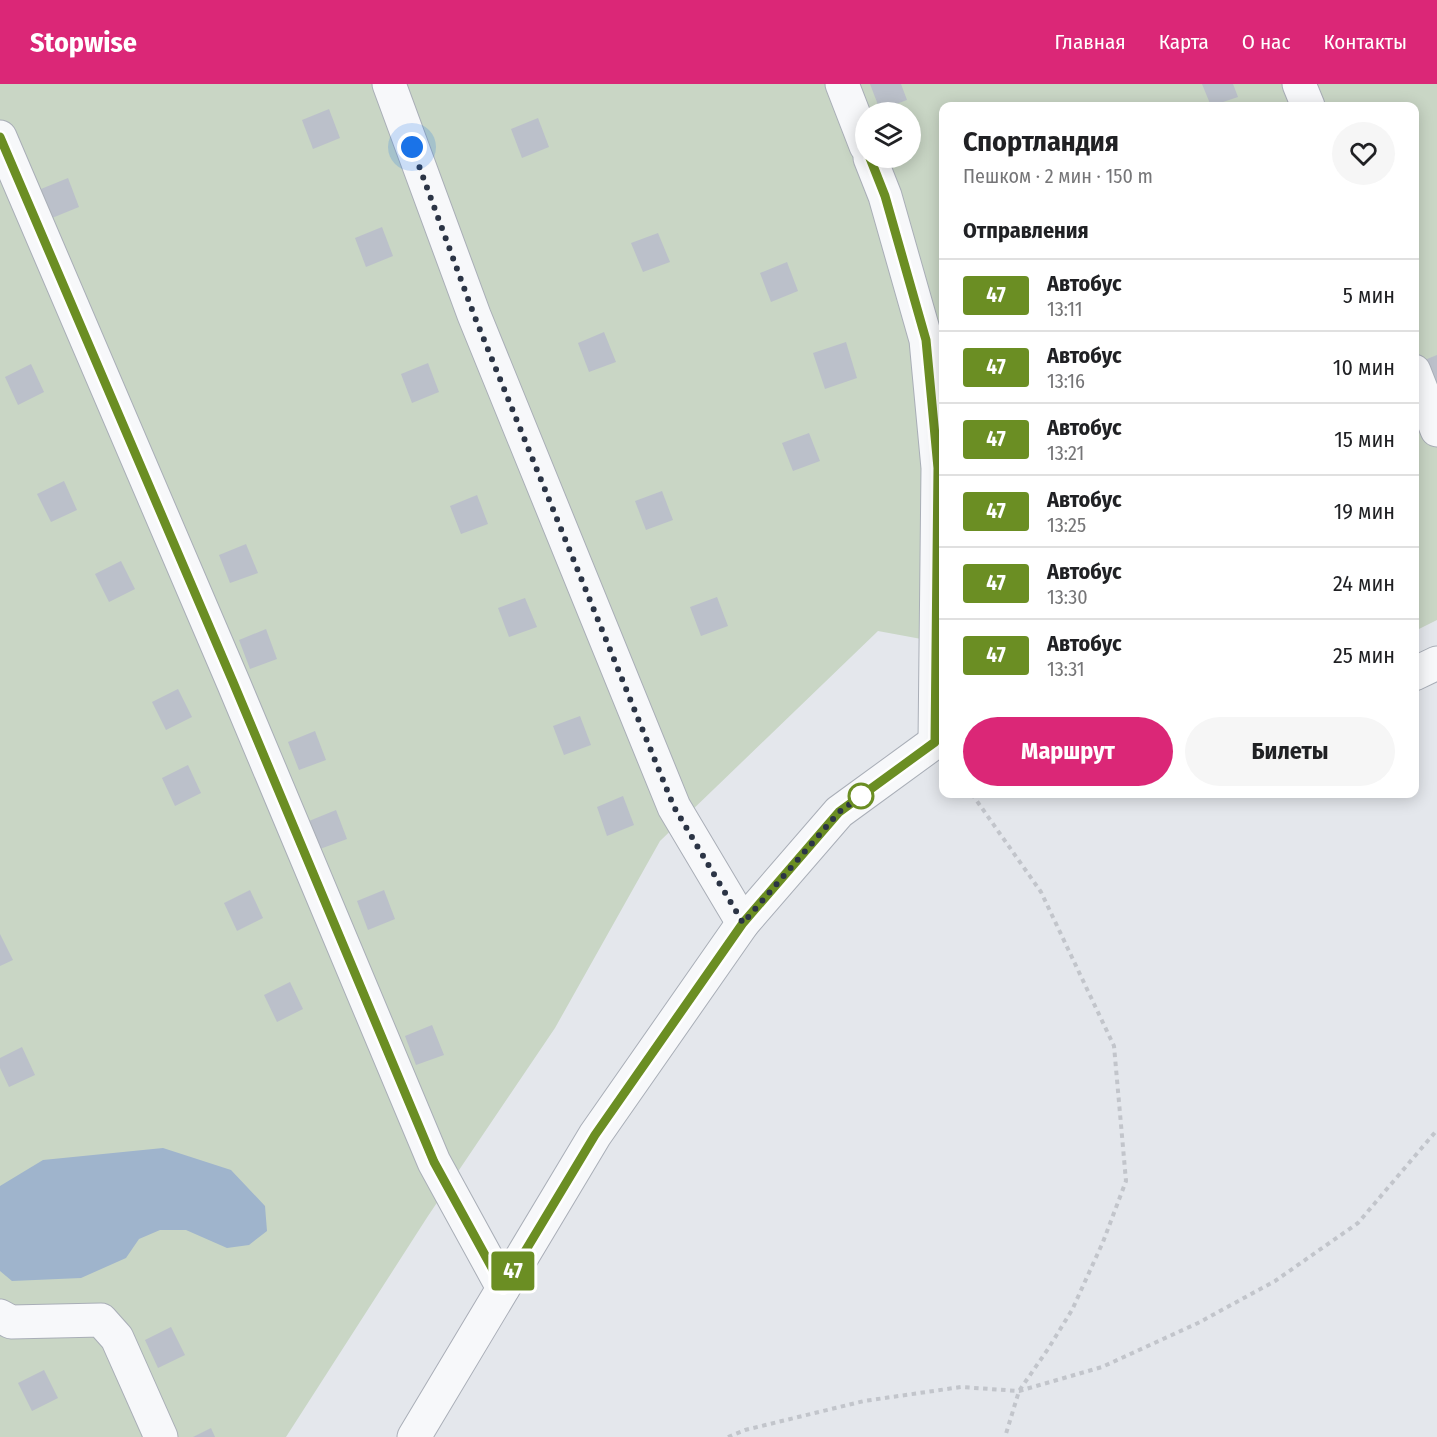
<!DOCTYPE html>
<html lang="ru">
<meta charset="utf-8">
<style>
:root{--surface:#fff;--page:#f6f6f6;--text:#202124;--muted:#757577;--line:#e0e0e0;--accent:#db2777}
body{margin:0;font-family:"Fira Sans Condensed",sans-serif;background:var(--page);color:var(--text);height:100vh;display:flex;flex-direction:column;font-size:22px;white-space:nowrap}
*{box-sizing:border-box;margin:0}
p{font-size:20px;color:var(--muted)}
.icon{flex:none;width:33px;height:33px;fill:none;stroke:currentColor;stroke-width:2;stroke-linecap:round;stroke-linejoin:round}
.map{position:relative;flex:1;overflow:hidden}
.details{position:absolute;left:939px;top:18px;width:480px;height:696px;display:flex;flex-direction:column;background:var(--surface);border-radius:12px;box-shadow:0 3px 15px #0003}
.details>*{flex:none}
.badge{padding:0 12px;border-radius:4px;font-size:21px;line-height:39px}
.tools{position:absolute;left:855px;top:18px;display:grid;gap:12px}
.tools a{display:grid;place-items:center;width:66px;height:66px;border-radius:50%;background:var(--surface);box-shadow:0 3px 15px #0003;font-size:30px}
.you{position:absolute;width:30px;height:30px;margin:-15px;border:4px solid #fff;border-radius:50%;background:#1a73e8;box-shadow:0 0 0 9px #1a73e833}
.map>.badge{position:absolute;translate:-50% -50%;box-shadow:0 0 0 3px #fff}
h2{padding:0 24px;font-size:22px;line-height:54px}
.round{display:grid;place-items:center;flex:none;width:63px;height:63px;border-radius:32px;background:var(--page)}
.head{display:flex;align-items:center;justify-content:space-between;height:102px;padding:0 24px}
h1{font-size:28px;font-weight:700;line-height:45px}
.cta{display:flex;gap:12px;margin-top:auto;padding:12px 24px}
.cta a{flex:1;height:69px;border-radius:36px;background:var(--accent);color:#fff;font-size:24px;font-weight:700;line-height:69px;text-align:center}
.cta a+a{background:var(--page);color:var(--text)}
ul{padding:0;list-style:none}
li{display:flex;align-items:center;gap:18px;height:72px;padding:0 24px;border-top:2px solid var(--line)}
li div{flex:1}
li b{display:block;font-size:22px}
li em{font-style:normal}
li .badge{min-width:66px;font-weight:700;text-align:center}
header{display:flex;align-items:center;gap:36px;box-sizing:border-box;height:84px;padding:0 30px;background:var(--accent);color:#fff}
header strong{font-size:28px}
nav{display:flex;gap:33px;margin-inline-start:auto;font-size:21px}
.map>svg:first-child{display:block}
.green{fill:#c9d6c5;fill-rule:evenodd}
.water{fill:#9fb4cc}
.building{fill:#bbc0ca}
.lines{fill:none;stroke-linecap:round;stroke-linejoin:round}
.minor-casing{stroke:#a9aeb7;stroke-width:35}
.path{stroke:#c2c5cb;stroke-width:4;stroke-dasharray:4.5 4.5;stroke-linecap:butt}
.minor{stroke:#f7f8fa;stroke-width:33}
.line-casing{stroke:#fff;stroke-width:14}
.line{stroke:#6b8e23;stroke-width:9}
.walk{stroke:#2b3445;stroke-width:6;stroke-dasharray:0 10.8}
.stop-dot{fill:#fff;stroke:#6b8e23;stroke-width:3}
</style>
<header>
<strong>Stopwise</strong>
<nav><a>Главная</a><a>Карта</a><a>О нас</a><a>Контакты</a></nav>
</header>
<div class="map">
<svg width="1437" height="1353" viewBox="0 0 1437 1353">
<rect width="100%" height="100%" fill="#e4e7ec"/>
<path class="green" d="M0 0H1437V536L1415 547 1414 22H944L943 559 878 547 660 757 555 944 428 1132 286 1353H0ZM866 28H910V74H866Z"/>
<path class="water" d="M163 1064 231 1086 265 1122 267 1147 249 1161 227 1164 186 1146H160L139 1155 126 1174 81 1194 12 1197 0 1187V1102L43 1076Z"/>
<g class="building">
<path d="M870 0H901L907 16 880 26Z"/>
<path d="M1202 0H1233L1238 13 1211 22Z"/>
<path d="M329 25 340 54 313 65 302 36Z"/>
<path d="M538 34 549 63 522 74 511 45Z"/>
<path d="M68 94 79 123 52 134 41 105Z"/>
<path d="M382 143 393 172 366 183 355 154Z"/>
<path d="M658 149 670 178 643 188 631 159Z"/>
<path d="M787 178 798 207 771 218 760 189Z"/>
<path d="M604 248 616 278 589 288 578 259Z"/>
<path d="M846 258 857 294 825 305 813 269Z"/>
<path d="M1437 271V304L1422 277Z"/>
<path d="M428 279 439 308 412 319 401 290Z"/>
<path d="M31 280 44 308 18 321 5 293Z"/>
<path d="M809 349 820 377 793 387 782 359Z"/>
<path d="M64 397 77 426 51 438 37 410Z"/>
<path d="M662 407 673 436 646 446 635 417Z"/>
<path d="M477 411 488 440 461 450 450 422Z"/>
<path d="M246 460 258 489 230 499 219 471Z"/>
<path d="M121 477 135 505 109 518 95 490Z"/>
<path d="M717 513 728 542 701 552 690 523Z"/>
<path d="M525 514 537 543 509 553 498 524Z"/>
<path d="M266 545 277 575 250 585 239 556Z"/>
<path d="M178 605 192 633 166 646 152 618Z"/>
<path d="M580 632 591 661 564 671 553 642Z"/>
<path d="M315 647 326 676 299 686 288 658Z"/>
<path d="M188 681 201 709 175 722 162 694Z"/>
<path d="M623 712 634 741 607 752 597 723Z"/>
<path d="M336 726 347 755 320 765 309 737Z"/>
<path d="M250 806 263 834 237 847 224 819Z"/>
<path d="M384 806 395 835 368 846 357 817Z"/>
<path d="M0 850 13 876 0 882Z"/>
<path d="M290 898 303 925 277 938 264 911Z"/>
<path d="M432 941 444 971 416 981 405 952Z"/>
<path d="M22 963 35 991 9 1003 0 984V974Z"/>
<path d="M171 1243 185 1271 158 1284 145 1256Z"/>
<path d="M44 1286 58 1314 32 1327 18 1299Z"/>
<path d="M211 1344 215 1353H193Z"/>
</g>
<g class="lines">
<defs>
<g id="minor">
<path d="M389 0 474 231 674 723 743 839"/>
<path d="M842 0 866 62"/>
<path d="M1299 0 1308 22"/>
<path d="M0 53 233 598 434 1078 503 1204"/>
<path d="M870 74 885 112 926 256 938 384 935 658"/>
<path d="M1414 287 1437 346"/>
<path d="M1414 590 1437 579"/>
<path d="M0 1232 11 1238 101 1236 117 1254 161 1353"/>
<path d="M414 1353 595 1051 743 839 839 728 935 658 944 656"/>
</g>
</defs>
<use href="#minor" class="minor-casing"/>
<g class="path">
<path d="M972 710 1041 808 1114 962 1126 1097 1103 1158 1072 1226 1048 1265 1019 1307 1005 1353"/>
<path d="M728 1353 745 1346 864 1317 961 1303 1019 1307 1102 1283 1198 1239 1275 1197 1358 1139 1437 1046"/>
</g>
<use href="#minor" class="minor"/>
</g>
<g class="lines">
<defs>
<path id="line" d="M0 53 233 598 434 1078 503 1204 595 1051 743 839 839 728 935 658 938 384 926 256 885 112 870 74"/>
</defs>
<use href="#line" class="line-casing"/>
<use href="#line" class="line"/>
<path class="walk" d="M412 63 474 231 674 723 743 839 839 728 861 712"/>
</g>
<circle class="stop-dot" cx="861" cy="712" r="12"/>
</svg>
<div class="tools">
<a><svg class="icon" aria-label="layers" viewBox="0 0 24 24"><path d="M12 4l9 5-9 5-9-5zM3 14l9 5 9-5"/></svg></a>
</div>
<div class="you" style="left:412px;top:63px"></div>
<b class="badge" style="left:513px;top:1187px;background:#6b8e23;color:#fff">47</b>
<section class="details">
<div class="head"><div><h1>Спортландия</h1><p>Пешком · 2 мин · 150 m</p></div><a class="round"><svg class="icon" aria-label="heart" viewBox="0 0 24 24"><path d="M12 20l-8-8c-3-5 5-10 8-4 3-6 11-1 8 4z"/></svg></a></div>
<h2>Отправления</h2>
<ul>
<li><span class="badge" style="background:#6b8e23;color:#fff">47</span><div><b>Автобус</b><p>13:11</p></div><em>5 мин</em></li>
<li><span class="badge" style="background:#6b8e23;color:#fff">47</span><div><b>Автобус</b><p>13:16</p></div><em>10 мин</em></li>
<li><span class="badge" style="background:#6b8e23;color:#fff">47</span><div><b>Автобус</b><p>13:21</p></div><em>15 мин</em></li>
<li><span class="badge" style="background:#6b8e23;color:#fff">47</span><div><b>Автобус</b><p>13:25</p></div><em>19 мин</em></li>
<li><span class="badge" style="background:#6b8e23;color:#fff">47</span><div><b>Автобус</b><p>13:30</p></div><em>24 мин</em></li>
<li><span class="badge" style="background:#6b8e23;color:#fff">47</span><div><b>Автобус</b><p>13:31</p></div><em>25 мин</em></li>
</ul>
<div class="cta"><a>Маршрут</a><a>Билеты</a></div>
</section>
</div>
